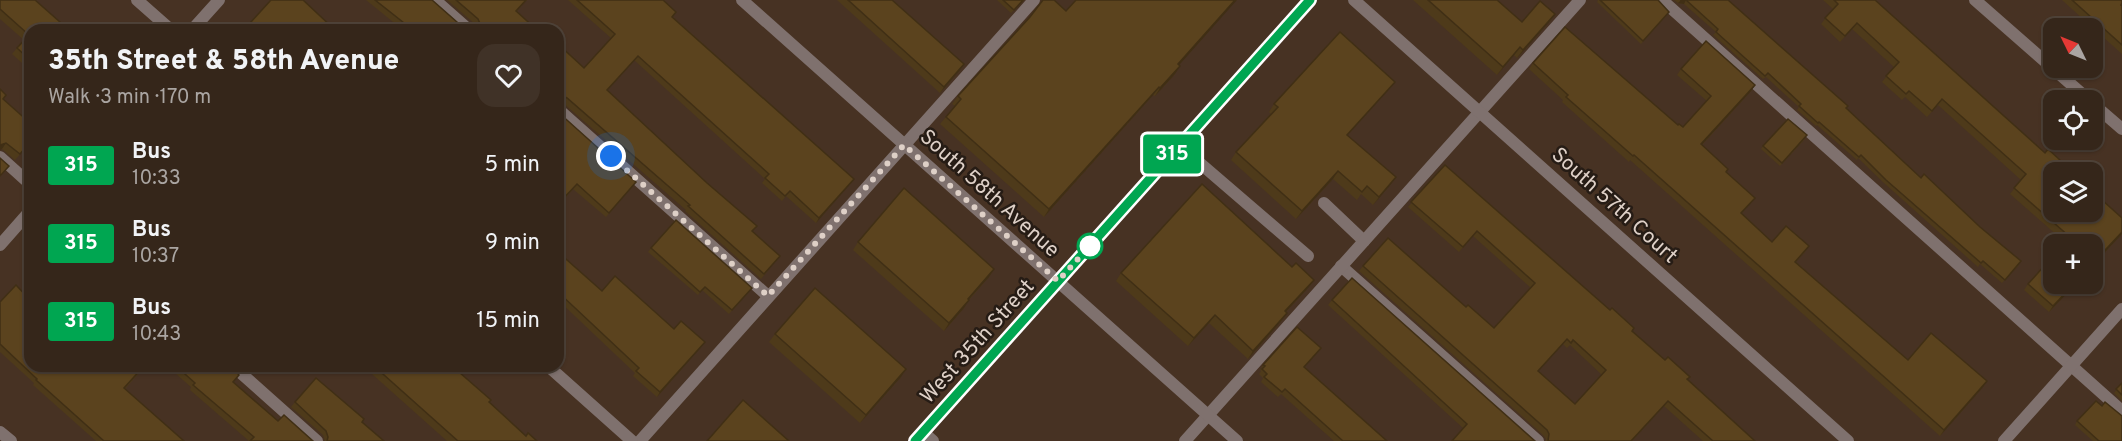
<!DOCTYPE html>
<meta charset="utf-8">
<style>
:root{--surface:#35261a;--page:#403227;--text:#f1f3f6;--muted:#aaa5a2;--line:#4f4339}
body{margin:0;font-family:Overpass,sans-serif;background:var(--page);color:var(--text);height:100vh;display:flex;flex-direction:column;font-size:22px;white-space:nowrap}
*{box-sizing:border-box;margin:0}
p{font-size:20px;color:var(--muted)}
.icon{flex:none;width:33px;height:33px;fill:none;stroke:currentColor;stroke-width:2;stroke-linecap:round;stroke-linejoin:round}
.map{position:relative;flex:1;overflow:hidden}
.panel{position:absolute;left:24px;top:24px;width:540px;height:348px;display:flex;flex-direction:column;background:var(--surface);border-radius:18px;box-shadow:0 2px 4px #0004,0 0 0 2px var(--line)}
.panel>*{flex:none}
.badge{padding:0 12px;border-radius:4px;font-size:21px;line-height:39px}
.needle{width:39px;rotate:313deg}
.controls{position:absolute;left:2043px;top:18px;display:grid;gap:12px}
.controls a{display:grid;place-items:center;width:60px;height:60px;border-radius:12px;background:var(--surface);box-shadow:0 2px 4px #0004,0 0 0 2px var(--line);font-size:30px}
.you{position:absolute;width:30px;height:30px;margin:-15px;border:4px solid #fff;border-radius:50%;background:#1a73e8;box-shadow:0 0 0 9px #1a73e833}
.map>.badge{position:absolute;translate:-50% -50%;box-shadow:0 0 0 3px #fff}
.round{display:grid;place-items:center;flex:none;width:63px;height:63px;border-radius:18px;background:var(--page)}
.headline{display:flex;align-items:center;justify-content:space-between;height:102px;padding:0 24px}
h1{font-size:28px;font-weight:800;line-height:45px}
ul{padding:0;list-style:none}
li{display:flex;align-items:center;gap:18px;height:78px;padding:0 24px}
li div{flex:1}
li b{display:block;font-size:22px}
li em{font-style:normal}
li .badge{min-width:66px;font-weight:700;text-align:center}
.map>svg:first-child{display:block}
.lines{fill:none;stroke-linecap:round;stroke-linejoin:round}
.service{stroke:#7f716e;stroke-width:12}
.minor{stroke:#7f716e;stroke-width:12}
.tertiary{stroke:#7f716e;stroke-width:12}
.wall{fill:#4e3a1a;fill-rule:evenodd}
.shaded-wall{fill:#402f15}
.building{fill:#5b431e;stroke:#402f15;stroke-width:1.5;fill-rule:evenodd}
.line-casing{stroke:#fff;stroke-width:14}
.line{stroke:#00a651;stroke-width:9}
.walk{stroke:#ded0c7;stroke-width:6;stroke-dasharray:0 10.8}
.stop-dot{fill:#fff;stroke:#00a651;stroke-width:3}
.labels{text-anchor:middle;dominant-baseline:central;stroke-width:5;stroke-linejoin:round;paint-order:stroke}
.street-label{font-size:21px;fill:#ded0c7;stroke:#261c15}
</style>
<div class="map">
<svg width="2122" height="441" viewBox="0 0 2122 441">
<rect width="100%" height="100%" fill="#473223"/>
<g class="lines">
<g class="service">
<path d="M435 0 469 30"/>
<path d="M1662 0 2122 411"/>
<path d="M558 109 768 296"/>
<path d="M1180 146 1308 256"/>
<path d="M0 157 30 184"/>
<path d="M1324 203 1364 241"/>
<path d="M1341 266 1538 441"/>
<path d="M233 366 317 441"/>
<path d="M923 432 933 441"/>
<path d="M640 441 1034 0"/>
<path d="M1185 441 1580 0"/>
</g>
<g class="minor">
<path d="M137 0 171 30"/>
<path d="M742 0 1237 441"/>
<path d="M1354 0 1848 441"/>
<path d="M1975 0 2089 100"/>
<path d="M192 30 219 0"/>
<path d="M2092 103 2122 129"/>
<path d="M0 245 30 211"/>
<path d="M548 366 632 441"/>
<path d="M0 432 11 441"/>
<path d="M2004 441 2122 309"/>
</g>
<path class="tertiary" d="M915 441 1310 0"/>
</g>
<g class="wall">
<path d="M0 0 30 30V70L12 54 24 40 0 19Z"/>
<path d="M366 0H432L466 30H403Z"/>
<path d="M447 0H527L517 11 537 30H477L475 24Z"/>
<path d="M568 0H663L673 17 854 179 816 223 786 196 782 201 762 183 765 179 634 60 608 90 752 232 780 256 761 279 685 211 686 210 563 103 558 101V44L584 68 611 38Z"/>
<path d="M837 0H892L960 70 940 93Z"/>
<path d="M997 0H1024L1011 13Z"/>
<path d="M1413 0H1497L1522 22 1555 14 1549 22 1517 58 1514 55 1497 75Z"/>
<path d="M1598 0H1658L1669 12 1641 44 1597 2Z"/>
<path d="M1674 0H1728L1846 108 1921 178 2019 265 2002 283 1980 264 1978 267 1884 183 1858 158 1857 160 1817 125 1816 126 1797 110 1799 107 1766 77 1763 79 1713 35 1716 32 1684 4 1678 3Z"/>
<path d="M1823 0H1875L2045 153 2122 218V234L2092 266 2010 194 2021 180 1938 105 1927 117 1905 97 1902 100 1882 82 1894 67 1852 29 1840 42 1821 24 1833 9Z"/>
<path d="M2062 0H2122L2121 5 2122 6V54Z"/>
<path d="M251 22 335 30H249L247 28Z"/>
<path d="M1533 63 1683 127 1707 101 1677 75 1681 69 1755 85 1751 91 1702 145 1728 169 1726 172 1750 204 1741 214 1772 242 1805 252 1796 262 1908 360 1983 387 1940 436 1630 160 1629 162 1562 102 1563 100 1529 69Z"/>
<path d="M1179 65 1175 74 1155 96 1153 95 1044 217 940 124 955 106 952 104 958 96Z"/>
<path d="M1395 82 1389 89 1347 135 1390 185 1373 205 1361 194 1357 200 1333 179 1296 219 1231 160 1236 152 1271 114 1269 112 1274 104Z"/>
<path d="M3 99 30 143 15 160 2 149Z"/>
<path d="M558 112 633 186 606 217 573 189 558 206Z"/>
<path d="M1805 139 1780 166 1761 149 1763 146Z"/>
<path d="M1445 165 1665 360 1688 380 1755 441H1703L1664 406 1632 441H1546V439L1543 435 1359 271 1363 266 1466 307 1494 328 1531 288 1473 236 1459 252 1408 207ZM1563 344 1567 348 1570 345 1602 375 1575 404 1538 371Z"/>
<path d="M858 242 994 269 989 277 969 300 964 308 944 331 853 250Z"/>
<path d="M651 248 752 288 729 314 702 290 698 295 648 252Z"/>
<path d="M558 252 602 291 674 329 701 347 657 397 633 376 635 373 558 300Z"/>
<path d="M1121 273 1308 288 1286 312 1287 313 1281 321 1248 359 1209 323 1188 346 1116 281Z"/>
<path d="M2028 284H2076L2049 312 2024 290Z"/>
<path d="M1332 300 1535 441 1463 428 1328 305Z"/>
<path d="M0 302 30 366H145L125 389 184 441H96L33 385 34 383 0 352Z"/>
<path d="M775 334 901 377 860 423 769 342Z"/>
<path d="M1317 353 1305 367 1387 441H1334L1281 394 1278 397 1261 382 1263 378 1259 374 1261 371 1260 370 1263 365Z"/>
<path d="M167 366H231L234 382 278 421 313 441H249L190 390 191 387Z"/>
<path d="M363 366H452L489 402 526 436 537 441H447Z"/>
<path d="M2122 383V401L2114 393Z"/>
<path d="M295 402 362 422 384 441H325L323 435 291 407Z"/>
<path d="M2077 421 2122 441H2093L2075 425Z"/>
</g>
<g class="shaded-wall">
<path d="M1235 0H1237L1173 72 1178 64Z"/>
<path d="M1681 0H1686L1684 4 1678 3Z"/>
<path d="M1555 14 1549 22 1517 58 1523 50Z"/>
<path d="M1520 47 1514 55 1497 75 1503 67Z"/>
<path d="M964 64 960 70 940 93 944 87Z"/>
<path d="M1180 66 1175 74 1155 96 1160 88Z"/>
<path d="M1755 85 1751 91 1697 150 1701 144Z"/>
<path d="M1159 87 1153 95 1044 217 1049 209Z"/>
<path d="M6 143 2 149 0 150V145Z"/>
<path d="M1338 171 1333 179 1296 219 1302 211Z"/>
<path d="M1396 177 1390 185 1373 205 1379 197Z"/>
<path d="M854 179 850 184 816 223 819 218Z"/>
<path d="M2122 232V234L2092 266V264Z"/>
<path d="M994 269 989 277 962 307 968 299Z"/>
<path d="M1314 280 1308 288 1279 319 1285 311Z"/>
<path d="M2074 284H2076L2049 312 2053 306Z"/>
<path d="M969 300 964 308 944 331 949 323Z"/>
<path d="M1287 313 1281 321 1248 359 1253 351Z"/>
<path d="M1215 315 1209 323 1188 346 1194 338Z"/>
<path d="M705 342 701 347 657 397 660 392Z"/>
<path d="M906 369 901 377 860 423 866 415Z"/>
<path d="M1987 381 1983 387 1940 436 1944 430Z"/>
</g>
<g class="building">
<path d="M0 0H35L69 30H30V60L17 48 29 35 0 9Z"/>
<path d="M271 0H303L335 30H259L251 22Z"/>
<path d="M375 0H432L466 30H413Z"/>
<path d="M456 0H526L516 11 537 30H479L481 26 478 19Z"/>
<path d="M577 0H663L676 12 672 17 854 179 819 218 790 191 785 196 765 178 769 174 638 56 607 90 707 183 757 226 752 231 780 256 764 274 688 206 690 205 567 98 563 96 558 97V44L584 68 615 34Z"/>
<path d="M848 0H892L964 64 944 87Z"/>
<path d="M1003 0H1023L1014 10Z"/>
<path d="M1043 0H1054L1066 11 1076 0H1235L1178 64 1180 66 1160 88 1159 87 1049 209 946 117 961 99 958 96 1030 17Z"/>
<path d="M1428 0H1497L1522 22 1540 1 1555 14 1523 50 1520 47 1503 67Z"/>
<path d="M1600 0H1658L1669 12 1643 41Z"/>
<path d="M1680 0H1728L1848 106 1846 108 1921 178 1924 174 1980 227 2021 261 2005 280 1983 261 1981 263 1886 180 1861 155 1859 157 1819 122 1818 123 1799 106 1801 104 1768 73 1765 76 1716 32 1718 29 1686 0Z"/>
<path d="M1834 0H1875L2045 153 2048 149 2073 172H2054V212H2092V191L2122 218V232L2092 264V244H2063L2070 237 2014 188 2026 174 1942 99 1932 111 1909 91 1906 94 1886 76 1899 62 1857 23 1845 36 1825 18 1838 4Z"/>
<path d="M2072 0H2122V3L2121 5 2122 6V45Z"/>
<path d="M1565 27 1678 125 1679 124 1683 127 1711 96 1681 69 1706 41 1755 85 1701 144 1728 169 1726 172 1755 198 1741 213 1772 242 1786 226 1809 246 1795 262 1908 360 1931 333 1987 381 1944 430 1634 155 1633 156 1566 97 1568 95 1533 63Z"/>
<path d="M1340 32 1395 82 1347 135 1396 177 1379 197 1367 186 1362 192 1338 171 1302 211 1236 152 1278 107 1274 104Z"/>
<path d="M0 89 6 95 3 99 30 123V142L20 154 6 143 0 145Z"/>
<path d="M558 112 636 182 609 213 577 184 558 204Z"/>
<path d="M1788 119 1807 135 1782 163 1763 146Z"/>
<path d="M0 158 9 166 0 176Z"/>
<path d="M1445 165 1610 310 1612 308 1634 328 1632 331 1665 360 1668 357 1690 377 1687 379 1755 441H1713L1668 401 1631 441H1548L1549 434 1547 430 1363 266 1388 238 1466 307 1468 305 1494 328 1535 283 1477 231 1463 247 1411 202ZM1567 339 1571 343 1573 340 1606 370 1575 404 1538 371Z"/>
<path d="M1202 184 1292 267 1296 263 1314 280 1285 311 1287 313 1253 351 1215 315 1194 338 1121 273Z"/>
<path d="M904 188 994 269 968 299 969 300 949 323 858 242Z"/>
<path d="M676 220 752 288 732 310 705 287 700 292 651 248Z"/>
<path d="M558 252 602 291 615 276 674 329 681 321 705 342 660 392 636 371 639 368 558 292Z"/>
<path d="M2054 255V284H2074L2053 306 2028 284Z"/>
<path d="M1352 278 1535 441H1452L1467 424 1332 300Z"/>
<path d="M16 285 30 300V366H144L124 388 184 441H104L36 380 37 379 0 344V302Z"/>
<path d="M815 288 906 369 866 415 775 334Z"/>
<path d="M1297 327 1321 348 1304 367 1387 441H1343L1285 389 1282 392 1264 377 1267 374 1262 369 1265 366 1263 365Z"/>
<path d="M176 366H231L239 375 233 382 278 421 284 415 313 441H250L254 437 193 385 195 383Z"/>
<path d="M374 366H452L491 400 489 402 526 436 528 433 537 441H458Z"/>
<path d="M316 378 364 419 362 422 384 441H327L328 437 326 431 295 402Z"/>
<path d="M2122 383V395L2116 389Z"/>
<path d="M743 400 789 441H707Z"/>
<path d="M2096 401 2102 406 2105 402 2122 416V441H2099L2077 421Z"/>
</g>
<g class="lines">
<defs>
<path id="line" d="M915 441 1310 0"/>
</defs>
<use href="#line" class="line-casing"/>
<use href="#line" class="line"/>
<path class="walk" d="M611 156 768 296 904 145 1058 281 1090 246"/>
</g>
<circle class="stop-dot" cx="1090" cy="246" r="12"/>
<g class="labels">
<g class="street-label">
<text transform="translate(989 194) rotate(42)">South 58th Avenue</text>
<text transform="translate(1614 206) rotate(42)">South 57th Court</text>
<text transform="translate(978 342) rotate(-48)">West 35th Street</text>
</g>
</g>
</svg>
<div class="controls">
<a><svg class="needle" viewBox="-14 -14 28 28"><path d="M0-13l5 13h-10z" fill="#e53935"/><path d="M0 13l5-13h-10z" fill="#aaa5a2"/></svg></a>
<a><svg class="icon" aria-label="locate" viewBox="0 0 24 24"><circle cx="12" cy="12" r="6"/><path d="M12 2v4M12 18v4M2 12h4M18 12h4"/></svg></a>
<a><svg class="icon" aria-label="layers" viewBox="0 0 24 24"><path d="M12 4l9 5-9 5-9-5zM3 14l9 5 9-5"/></svg></a>
<a>+</a>
</div>
<div class="you" style="left:611px;top:156px"></div>
<b class="badge" style="left:1172px;top:154px;background:#00a651;color:#fff">315</b>
<section class="panel">
<div class="headline"><div><h1>35th Street &amp; 58th Avenue</h1><p>Walk · 3 min · 170 m</p></div><a class="round"><svg class="icon" aria-label="heart" viewBox="0 0 24 24"><path d="M12 20l-8-8c-3-5 5-10 8-4 3-6 11-1 8 4z"/></svg></a></div>
<ul>
<li><span class="badge" style="background:#00a651;color:#fff">315</span><div><b>Bus</b><p>10:33</p></div><em>5 min</em></li>
<li><span class="badge" style="background:#00a651;color:#fff">315</span><div><b>Bus</b><p>10:37</p></div><em>9 min</em></li>
<li><span class="badge" style="background:#00a651;color:#fff">315</span><div><b>Bus</b><p>10:43</p></div><em>15 min</em></li>
</ul>
</section>
</div>
